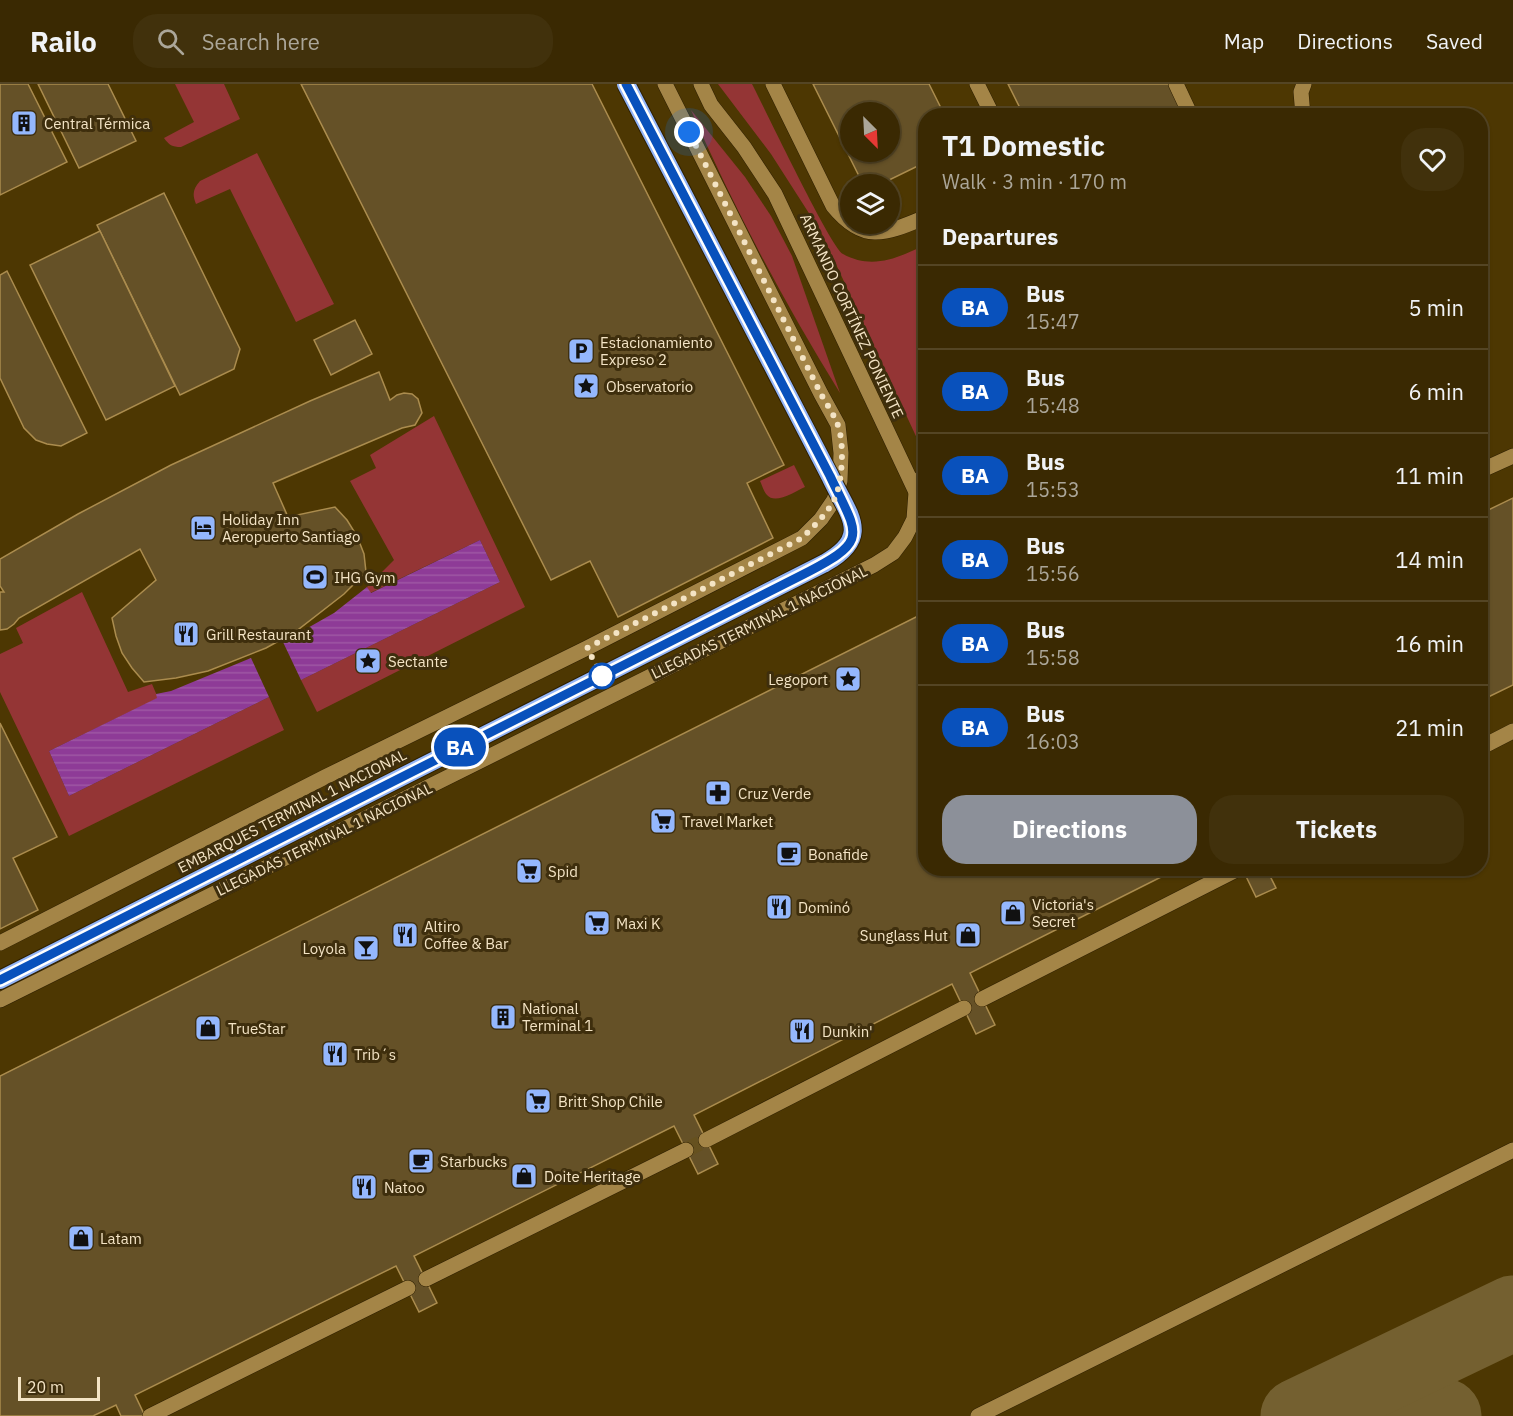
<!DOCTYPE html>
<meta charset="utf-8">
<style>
:root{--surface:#3a2902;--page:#41310c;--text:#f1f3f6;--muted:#aba699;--line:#544524;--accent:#8c9099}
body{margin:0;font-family:"IBM Plex Sans",sans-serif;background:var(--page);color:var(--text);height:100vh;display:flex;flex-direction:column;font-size:22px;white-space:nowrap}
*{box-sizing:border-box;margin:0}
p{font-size:20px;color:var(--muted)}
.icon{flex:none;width:33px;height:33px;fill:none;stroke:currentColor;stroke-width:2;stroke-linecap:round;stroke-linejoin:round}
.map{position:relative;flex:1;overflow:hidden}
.sheet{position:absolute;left:918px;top:24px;width:570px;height:768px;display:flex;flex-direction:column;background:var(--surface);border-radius:24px;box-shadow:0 2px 4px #0004,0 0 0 2px var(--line)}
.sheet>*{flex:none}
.badge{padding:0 12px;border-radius:20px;font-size:21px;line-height:39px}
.needle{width:39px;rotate:156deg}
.controls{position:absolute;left:840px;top:18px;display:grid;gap:12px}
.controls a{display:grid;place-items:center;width:60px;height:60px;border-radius:50%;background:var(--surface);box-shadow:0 2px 4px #0004,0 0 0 2px var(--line);font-size:30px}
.scale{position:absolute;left:18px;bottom:15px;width:82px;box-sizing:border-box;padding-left:6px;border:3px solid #f4e4c5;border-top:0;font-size:16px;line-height:21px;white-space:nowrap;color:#f4e4c5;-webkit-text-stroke:4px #3e2e0d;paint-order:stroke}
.you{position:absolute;width:30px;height:30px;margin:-15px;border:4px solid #fff;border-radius:50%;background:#1a73e8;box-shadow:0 0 0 9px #1a73e833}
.map>.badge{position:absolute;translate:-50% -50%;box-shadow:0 0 0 3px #fff}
h2{padding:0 24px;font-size:22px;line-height:54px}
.round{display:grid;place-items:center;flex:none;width:63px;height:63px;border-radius:24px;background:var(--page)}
.headline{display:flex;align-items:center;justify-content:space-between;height:102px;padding:0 24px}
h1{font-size:28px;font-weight:700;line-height:45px}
.action{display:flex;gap:12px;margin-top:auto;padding:12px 24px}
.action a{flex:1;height:69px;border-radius:24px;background:var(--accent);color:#fff;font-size:24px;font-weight:700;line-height:69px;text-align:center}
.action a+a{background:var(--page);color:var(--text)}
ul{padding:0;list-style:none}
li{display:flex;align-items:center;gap:18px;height:84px;padding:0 24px;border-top:2px solid var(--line)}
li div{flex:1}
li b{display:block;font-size:22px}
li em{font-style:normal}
li .badge{min-width:66px;font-weight:700;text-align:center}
header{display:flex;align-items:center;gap:36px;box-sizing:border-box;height:84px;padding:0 30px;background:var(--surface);border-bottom:2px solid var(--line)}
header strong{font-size:28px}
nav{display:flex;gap:33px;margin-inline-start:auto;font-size:21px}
.search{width:420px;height:54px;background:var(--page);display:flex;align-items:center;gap:15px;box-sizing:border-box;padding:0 21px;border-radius:24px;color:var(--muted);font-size:22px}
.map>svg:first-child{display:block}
.grass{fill:#943535}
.water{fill:url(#water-rules)}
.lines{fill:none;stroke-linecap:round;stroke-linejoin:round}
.taxiway{stroke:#746030;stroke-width:75}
.building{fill:#655127;stroke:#ab8c4e;stroke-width:1.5;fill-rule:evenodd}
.minor-tunnel{stroke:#66511f;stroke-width:15;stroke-dasharray:15 8;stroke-linecap:butt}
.minor-casing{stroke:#2e1f00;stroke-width:16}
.highway-casing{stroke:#2e1f00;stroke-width:20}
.minor{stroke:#a48547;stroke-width:15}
.highway{stroke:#92b4f7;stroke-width:18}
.highway-bridge-casing{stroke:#2e1f00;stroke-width:20;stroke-linecap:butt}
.highway-bridge{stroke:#92b4f7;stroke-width:18}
.line-casing{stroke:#fff;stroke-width:14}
.line{stroke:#0951bc;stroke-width:9}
.walk{stroke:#f4e4c5;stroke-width:6;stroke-dasharray:0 10.8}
.stop-dot{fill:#fff;stroke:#0951bc;stroke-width:3}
.labels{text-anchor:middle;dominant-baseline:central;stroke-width:6;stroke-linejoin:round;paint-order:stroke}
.poi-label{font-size:15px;fill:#f4e4c5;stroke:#3e2e0d;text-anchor:start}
.street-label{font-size:15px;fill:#f4e4c5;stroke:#3e2e0d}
</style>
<header>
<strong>Railo</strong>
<div class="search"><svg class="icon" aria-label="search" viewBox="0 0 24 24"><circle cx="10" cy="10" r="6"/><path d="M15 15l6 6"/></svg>Search here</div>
<nav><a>Map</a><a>Directions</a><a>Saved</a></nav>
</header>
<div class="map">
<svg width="1513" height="1332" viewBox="0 0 1513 1332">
<defs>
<pattern id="water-rules" width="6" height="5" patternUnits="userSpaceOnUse" patternTransform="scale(1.5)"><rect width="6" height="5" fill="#8e3b97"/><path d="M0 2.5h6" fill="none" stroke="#9e57a4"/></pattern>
</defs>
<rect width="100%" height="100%" fill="#4d3702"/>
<g class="grass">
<path d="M175 0H224L240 35 181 63C172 63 169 61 164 54L194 38Z"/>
<path d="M718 0H752C764 23 831 164 843 170 872 186 898 174 925 161V361L921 363 821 148 771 70Z"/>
<path d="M691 26 745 93 771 132 792 172 840 309C784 219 734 124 691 26Z"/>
<path d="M257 69 334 220 296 238 230 105 196 120C192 110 193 105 200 97Z"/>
<path d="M434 332 525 523 317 628 301 596 500 498 480 456 370 509 367 503 394 476 350 397 376 384 370 371Z"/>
<path d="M794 381 805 403C796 407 775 421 767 411 764 408 762 401 760 397Z"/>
<path d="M82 508 128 608 152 600 158 614 49 667 69 712 269 613 284 646 69 752 0 608V570L23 559 16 544Z"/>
</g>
<g class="water">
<path d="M480 456 500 498 301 596 283 558 334 529 367 503 371 509Z"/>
<path d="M251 574 269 613 69 712 49 667 157 614 156 610 171 607Z"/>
</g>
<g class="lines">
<g class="taxiway">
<path d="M1329 1321C1369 1318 1406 1318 1444 1332"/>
<path d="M1298 1332 1513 1229"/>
</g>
</g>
<g class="building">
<path d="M0 0H28L67 78 0 111Z"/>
<path d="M38 0H108L136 57 79 84Z"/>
<path d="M301 0H592L784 381 747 399 773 454 618 533 590 477 551 496Z"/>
<path d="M813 0H929L945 32H926V78L881 100H863ZM850 28H890V68H850Z"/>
<path d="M1008 0H1170L1186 32H1024Z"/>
<path d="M164 109 240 265 234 285 180 311 97 141Z"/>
<path d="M100 147 175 302 106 336 30 181Z"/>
<path d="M7 187 87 349 61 362 47 360 36 356 24 344 0 294V191Z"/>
<path d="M355 236 372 270 331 291 314 256Z"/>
<path d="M379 288 390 316 397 311 404 309 412 310 418 315 422 329 415 341 402 344 273 399 288 433 335 423 347 436 357 452 364 470 366 488 344 510 295 548 266 564 208 587 176 594 144 598 132 584 122 569 116 552 112 534 156 496 140 465 19 534 14 540 7 545 0 546V508H4L0 502V475L78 430 171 381 310 317Z"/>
<path d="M1513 414V601L1480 617V430Z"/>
<path d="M926 528V784H1179L970 889 995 941 976 950 952 900 694 1031 718 1080 698 1090 674 1042 414 1172 437 1219 419 1228 396 1182 135 1311 145 1332H121L116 1321 93 1332H0V992Z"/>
<path d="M0 639 57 753 13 774 38 826 0 845Z"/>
<path d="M1242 784H1266L1276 804 1256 813Z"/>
</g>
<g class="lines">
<path class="minor-tunnel" d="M686 1066 706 1056"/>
<defs>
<g id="minor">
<path d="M773 0 833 122C864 160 885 150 926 133"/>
<path d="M977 0 993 32"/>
<path d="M1176 0 1191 32"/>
<path d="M1303 32 1301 8 1304 0"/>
<path d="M1480 387 1513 372"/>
<path d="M916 408 920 395 926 389"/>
<path d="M1480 664 1513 647"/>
<path d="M0 859 325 693 587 564 802 454 821 435 834 416 840 397 841 369 838 341 821 310 665 0"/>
<path d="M982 915 1240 784"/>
<path d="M0 916 874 481 893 469 905 453 914 435 916 408 775 110 744 63 711 21 701 0"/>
<path d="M706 1056 964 924"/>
<path d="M426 1195 686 1066"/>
<path d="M150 1332 408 1204"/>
<path d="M978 1332 1513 1066"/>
</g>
<path id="highway" d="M0 896 825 479"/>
</defs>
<use href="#minor" class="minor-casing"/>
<use href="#highway" class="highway-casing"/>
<use href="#minor" class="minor"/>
<use href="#highway" class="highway"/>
<defs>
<path id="highway-bridge" d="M626 0 830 392C848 431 873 452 825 479"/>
</defs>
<use href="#highway-bridge" class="highway-bridge-casing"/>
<use href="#highway-bridge" class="highway-bridge"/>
</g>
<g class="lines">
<defs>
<path id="line" d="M0 896 804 490C870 456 859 453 830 392L626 0"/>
</defs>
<use href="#line" class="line-casing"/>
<use href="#line" class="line"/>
<path class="walk" d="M602 592 587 564 802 454C813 443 825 432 833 418 843 401 845 357 837 339 833 329 826 319 821 310L689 48"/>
</g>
<defs>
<symbol id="building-square" viewBox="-11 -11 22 22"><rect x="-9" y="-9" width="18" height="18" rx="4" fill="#94b7fd" stroke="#3e2e0d"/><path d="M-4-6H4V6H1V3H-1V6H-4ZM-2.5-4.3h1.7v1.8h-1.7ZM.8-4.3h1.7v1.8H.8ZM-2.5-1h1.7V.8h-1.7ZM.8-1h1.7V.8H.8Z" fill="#111"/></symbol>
<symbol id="parking-square" viewBox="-11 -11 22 22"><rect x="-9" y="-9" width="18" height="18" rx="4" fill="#94b7fd" stroke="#3e2e0d"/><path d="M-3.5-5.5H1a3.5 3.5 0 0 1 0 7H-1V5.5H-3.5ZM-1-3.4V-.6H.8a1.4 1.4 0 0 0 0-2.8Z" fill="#111"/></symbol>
<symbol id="sight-square" viewBox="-11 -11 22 22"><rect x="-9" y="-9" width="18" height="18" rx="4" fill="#94b7fd" stroke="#3e2e0d"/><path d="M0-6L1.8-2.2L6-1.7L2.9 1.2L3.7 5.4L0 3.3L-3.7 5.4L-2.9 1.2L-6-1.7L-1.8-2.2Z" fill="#111"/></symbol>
<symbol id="hotel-square" viewBox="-11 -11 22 22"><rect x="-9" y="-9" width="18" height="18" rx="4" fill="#94b7fd" stroke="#3e2e0d"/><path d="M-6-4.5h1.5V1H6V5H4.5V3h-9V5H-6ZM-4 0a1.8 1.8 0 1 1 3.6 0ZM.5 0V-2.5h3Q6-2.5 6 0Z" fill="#111"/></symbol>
<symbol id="stadium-square" viewBox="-11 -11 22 22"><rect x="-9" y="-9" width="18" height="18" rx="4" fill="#94b7fd" stroke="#3e2e0d"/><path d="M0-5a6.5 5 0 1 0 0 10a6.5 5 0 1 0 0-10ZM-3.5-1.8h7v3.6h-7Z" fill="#111"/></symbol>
<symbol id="restaurant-square" viewBox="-11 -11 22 22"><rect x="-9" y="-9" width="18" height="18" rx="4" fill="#94b7fd" stroke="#3e2e0d"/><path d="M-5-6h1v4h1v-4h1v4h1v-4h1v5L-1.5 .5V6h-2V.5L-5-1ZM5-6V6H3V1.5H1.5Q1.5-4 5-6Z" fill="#111"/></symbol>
<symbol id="pharmacy-square" viewBox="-11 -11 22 22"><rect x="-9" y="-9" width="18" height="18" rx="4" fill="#94b7fd" stroke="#3e2e0d"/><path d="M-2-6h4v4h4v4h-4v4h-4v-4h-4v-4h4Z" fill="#111"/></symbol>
<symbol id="supermarket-square" viewBox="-11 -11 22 22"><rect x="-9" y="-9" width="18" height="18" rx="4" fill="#94b7fd" stroke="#3e2e0d"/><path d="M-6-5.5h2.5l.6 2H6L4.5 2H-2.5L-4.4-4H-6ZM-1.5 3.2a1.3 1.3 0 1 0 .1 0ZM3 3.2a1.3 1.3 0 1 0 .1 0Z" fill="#111"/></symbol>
<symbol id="cafe-square" viewBox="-11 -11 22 22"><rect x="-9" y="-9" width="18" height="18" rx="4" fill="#94b7fd" stroke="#3e2e0d"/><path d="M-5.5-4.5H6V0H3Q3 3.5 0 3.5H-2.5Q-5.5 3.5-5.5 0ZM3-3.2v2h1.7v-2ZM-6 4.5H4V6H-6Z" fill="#111"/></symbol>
<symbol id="shop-square" viewBox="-11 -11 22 22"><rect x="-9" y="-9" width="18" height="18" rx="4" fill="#94b7fd" stroke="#3e2e0d"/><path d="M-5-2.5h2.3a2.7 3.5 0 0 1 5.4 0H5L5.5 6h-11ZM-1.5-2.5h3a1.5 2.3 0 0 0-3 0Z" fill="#111"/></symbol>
<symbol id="bar-square" viewBox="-11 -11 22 22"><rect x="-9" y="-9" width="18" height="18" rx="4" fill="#94b7fd" stroke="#3e2e0d"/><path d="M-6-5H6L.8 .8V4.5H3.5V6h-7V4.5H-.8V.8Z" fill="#111"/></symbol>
</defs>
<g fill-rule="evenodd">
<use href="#building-square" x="9" y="24" width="30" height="30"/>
<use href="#parking-square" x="566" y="252" width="30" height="30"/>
<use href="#sight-square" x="571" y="287" width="30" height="30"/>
<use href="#hotel-square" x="188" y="429" width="30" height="30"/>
<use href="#stadium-square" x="300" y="478" width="30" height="30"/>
<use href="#restaurant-square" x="171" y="535" width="30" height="30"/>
<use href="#sight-square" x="353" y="562" width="30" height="30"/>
<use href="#sight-square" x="833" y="580" width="30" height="30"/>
<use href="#pharmacy-square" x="703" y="694" width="30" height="30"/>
<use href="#supermarket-square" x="648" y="722" width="30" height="30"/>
<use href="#cafe-square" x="774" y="755" width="30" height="30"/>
<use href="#supermarket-square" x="514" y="772" width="30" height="30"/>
<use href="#restaurant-square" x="764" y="808" width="30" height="30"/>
<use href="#shop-square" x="998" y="814" width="30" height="30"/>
<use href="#supermarket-square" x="582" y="824" width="30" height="30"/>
<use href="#restaurant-square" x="390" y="836" width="30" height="30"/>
<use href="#shop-square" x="953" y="836" width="30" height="30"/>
<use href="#bar-square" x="351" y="849" width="30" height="30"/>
<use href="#building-square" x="488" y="918" width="30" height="30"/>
<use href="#shop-square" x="193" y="929" width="30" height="30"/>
<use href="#restaurant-square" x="787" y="932" width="30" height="30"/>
<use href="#restaurant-square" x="320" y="955" width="30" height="30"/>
<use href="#supermarket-square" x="523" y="1002" width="30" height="30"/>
<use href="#cafe-square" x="406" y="1062" width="30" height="30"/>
<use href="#shop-square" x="509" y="1077" width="30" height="30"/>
<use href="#restaurant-square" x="349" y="1088" width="30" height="30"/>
<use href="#shop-square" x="66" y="1139" width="30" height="30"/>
</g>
<circle class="stop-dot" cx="602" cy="592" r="12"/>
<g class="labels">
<g class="poi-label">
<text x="44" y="39">Central Térmica</text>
<text x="600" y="258">Estacionamiento<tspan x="600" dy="17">Expreso 2</tspan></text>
<text x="606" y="302">Observatorio</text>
<text x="222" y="435">Holiday Inn<tspan x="222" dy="17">Aeropuerto Santiago</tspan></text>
<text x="334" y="493">IHG Gym</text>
<text x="206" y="550">Grill Restaurant</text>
<text x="388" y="577">Sectante</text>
<text x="828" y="595" text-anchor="end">Legoport</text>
<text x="738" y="709">Cruz Verde</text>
<text x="682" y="737">Travel Market</text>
<text x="808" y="770">Bonafide</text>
<text x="548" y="787">Spid</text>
<text x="1032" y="820">Victoria's<tspan x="1032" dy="17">Secret</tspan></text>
<text x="798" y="823">Dominó</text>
<text x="616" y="839">Maxi K</text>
<text x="424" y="842">Altiro<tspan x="424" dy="17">Coffee &amp; Bar</tspan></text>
<text x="948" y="851" text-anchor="end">Sunglass Hut</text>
<text x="346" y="864" text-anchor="end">Loyola</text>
<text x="522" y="924">National<tspan x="522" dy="17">Terminal 1</tspan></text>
<text x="228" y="944">TrueStar</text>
<text x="822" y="947">Dunkin'</text>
<text x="354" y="970">Trib´s</text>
<text x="558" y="1017">Britt Shop Chile</text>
<text x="440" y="1077">Starbucks</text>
<text x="544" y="1092">Doite Heritage</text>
<text x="384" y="1103">Natoo</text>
<text x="100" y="1154">Latam</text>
</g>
<g class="street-label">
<text transform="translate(852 232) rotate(65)">ARMANDO CORTÍNEZ PONIENTE</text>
<text transform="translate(759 538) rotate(-26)">LLEGADAS TERMINAL 1 NACIONAL</text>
<text transform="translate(292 727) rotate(-27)">EMBARQUES TERMINAL 1 NACIONAL</text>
<text transform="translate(324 755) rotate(-26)">LLEGADAS TERMINAL 1 NACIONAL</text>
</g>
</g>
</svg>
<div class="controls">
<a><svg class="needle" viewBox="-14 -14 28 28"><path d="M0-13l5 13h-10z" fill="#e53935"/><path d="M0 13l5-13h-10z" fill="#aba699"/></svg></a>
<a><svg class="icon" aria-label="layers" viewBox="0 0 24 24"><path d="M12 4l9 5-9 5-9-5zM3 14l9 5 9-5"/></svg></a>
</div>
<div class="scale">20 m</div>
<div class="you" style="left:689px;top:48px"></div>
<b class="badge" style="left:460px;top:663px;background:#0951bc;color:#fff">BA</b>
<section class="sheet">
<div class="headline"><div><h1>T1 Domestic</h1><p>Walk · 3 min · 170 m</p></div><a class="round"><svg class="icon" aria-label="heart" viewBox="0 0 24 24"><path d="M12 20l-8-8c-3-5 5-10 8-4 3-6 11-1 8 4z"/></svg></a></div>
<h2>Departures</h2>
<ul>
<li><span class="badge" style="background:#0951bc;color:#fff">BA</span><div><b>Bus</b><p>15:47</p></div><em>5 min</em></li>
<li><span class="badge" style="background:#0951bc;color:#fff">BA</span><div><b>Bus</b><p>15:48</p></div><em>6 min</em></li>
<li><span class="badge" style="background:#0951bc;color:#fff">BA</span><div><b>Bus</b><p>15:53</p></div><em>11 min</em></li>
<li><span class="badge" style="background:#0951bc;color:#fff">BA</span><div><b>Bus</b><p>15:56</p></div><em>14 min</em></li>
<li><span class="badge" style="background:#0951bc;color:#fff">BA</span><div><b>Bus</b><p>15:58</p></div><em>16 min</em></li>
<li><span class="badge" style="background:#0951bc;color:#fff">BA</span><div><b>Bus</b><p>16:03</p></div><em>21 min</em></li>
</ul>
<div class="action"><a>Directions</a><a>Tickets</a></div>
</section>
</div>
